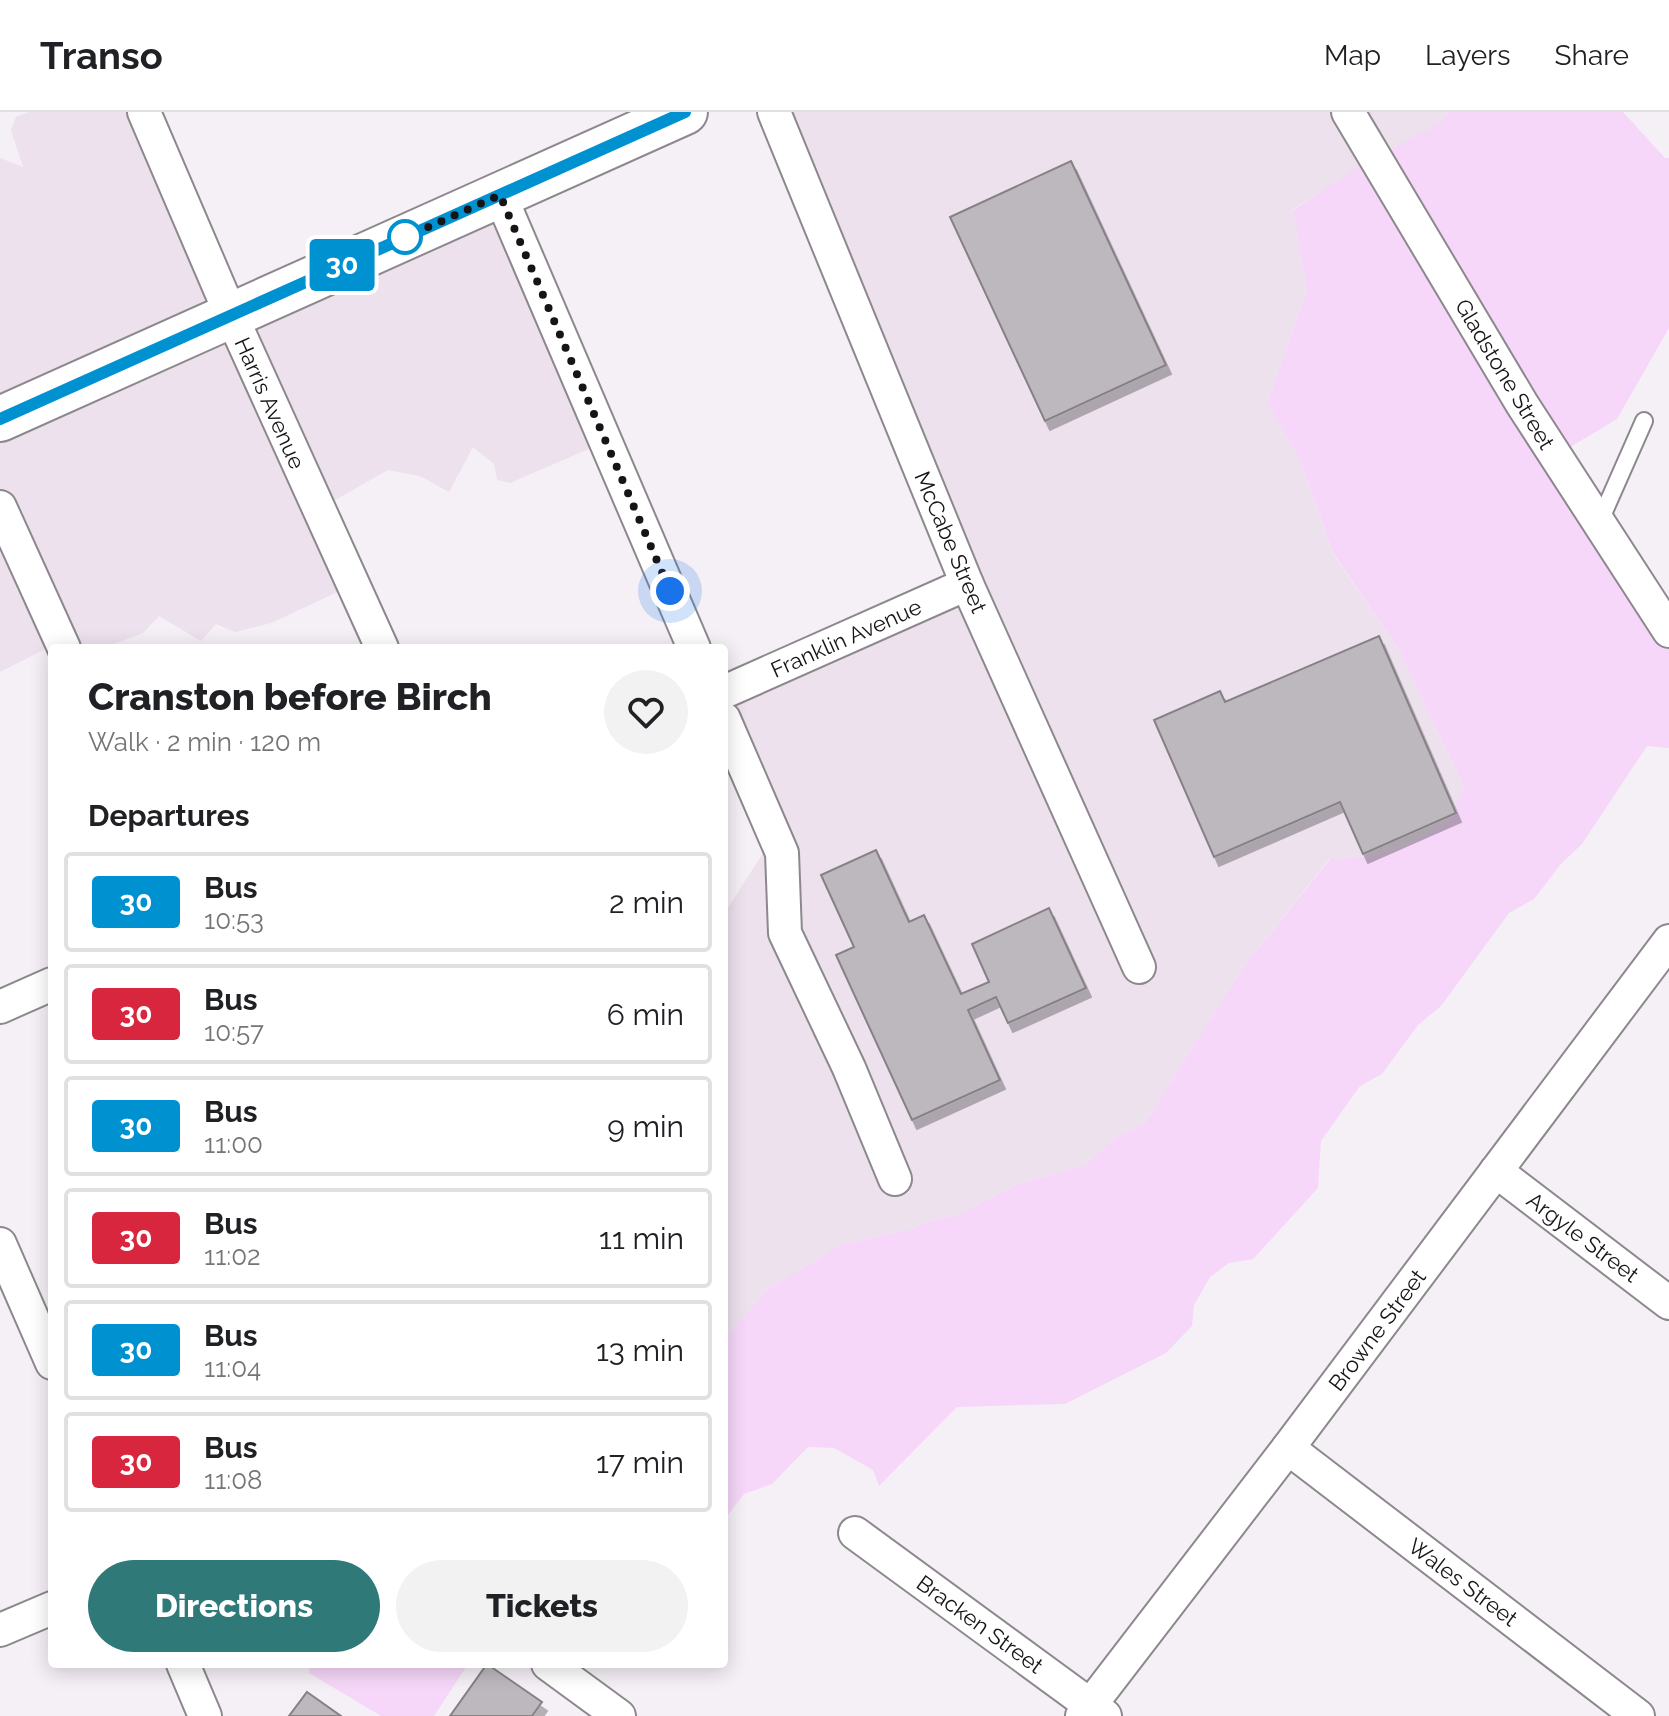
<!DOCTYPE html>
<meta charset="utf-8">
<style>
:root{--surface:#fff;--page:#f2f2f2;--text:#202124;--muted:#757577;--line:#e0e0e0;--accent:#307979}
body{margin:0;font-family:Raleway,sans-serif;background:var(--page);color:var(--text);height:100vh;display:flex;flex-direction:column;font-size:30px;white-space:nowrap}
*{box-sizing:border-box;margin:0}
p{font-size:26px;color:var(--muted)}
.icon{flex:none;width:44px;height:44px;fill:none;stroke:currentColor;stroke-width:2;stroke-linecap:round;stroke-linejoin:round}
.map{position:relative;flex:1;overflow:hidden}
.side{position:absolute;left:48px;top:532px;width:680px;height:1024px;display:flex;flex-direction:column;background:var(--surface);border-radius:8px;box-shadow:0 4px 20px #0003}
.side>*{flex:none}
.badge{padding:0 16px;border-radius:6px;font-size:28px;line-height:52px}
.you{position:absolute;width:40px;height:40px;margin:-20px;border:6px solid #fff;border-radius:50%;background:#1a73e8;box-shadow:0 0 0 12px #1a73e833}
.map>.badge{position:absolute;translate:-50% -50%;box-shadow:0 0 0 4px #fff}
h2{padding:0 40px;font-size:30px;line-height:72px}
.round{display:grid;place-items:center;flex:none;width:84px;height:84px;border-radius:42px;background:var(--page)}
.head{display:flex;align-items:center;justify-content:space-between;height:136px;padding:0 40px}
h1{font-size:38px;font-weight:800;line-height:60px}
.action{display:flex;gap:16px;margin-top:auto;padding:16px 40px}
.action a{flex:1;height:92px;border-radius:48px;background:var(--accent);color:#fff;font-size:32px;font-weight:800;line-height:92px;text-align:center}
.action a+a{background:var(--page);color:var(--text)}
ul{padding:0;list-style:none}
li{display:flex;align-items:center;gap:24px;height:100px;margin:0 16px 12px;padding:0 24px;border:4px solid var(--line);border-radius:8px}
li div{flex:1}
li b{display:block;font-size:30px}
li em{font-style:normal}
li .badge{min-width:88px;font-weight:700;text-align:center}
header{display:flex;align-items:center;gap:48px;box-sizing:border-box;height:112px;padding:0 40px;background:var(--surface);border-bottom:2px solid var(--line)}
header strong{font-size:38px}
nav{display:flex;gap:44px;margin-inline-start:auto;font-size:28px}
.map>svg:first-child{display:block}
.built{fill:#ece1ed}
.green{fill:#f6d7f9}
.building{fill:#bcb8bd;stroke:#858185;stroke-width:2;filter:url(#shadow)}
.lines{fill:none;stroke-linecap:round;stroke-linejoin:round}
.service-casing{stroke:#8c888d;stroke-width:20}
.minor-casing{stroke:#8c888d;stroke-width:36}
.secondary-casing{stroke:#8c888d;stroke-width:48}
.service{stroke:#fff;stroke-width:16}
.minor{stroke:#fff;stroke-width:32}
.secondary{stroke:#fff;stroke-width:44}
.line-casing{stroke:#fff;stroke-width:18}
.line{stroke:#0092d0;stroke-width:12}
.walk{stroke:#161416;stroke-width:8;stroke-dasharray:0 14.4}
.stop-dot{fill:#fff;stroke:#0092d0;stroke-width:4}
.labels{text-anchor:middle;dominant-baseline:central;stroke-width:6;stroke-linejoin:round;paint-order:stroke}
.street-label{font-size:22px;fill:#161416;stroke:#fff}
</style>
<header>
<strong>Transo</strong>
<nav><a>Map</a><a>Layers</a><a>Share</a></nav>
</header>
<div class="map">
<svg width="1669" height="1604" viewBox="0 0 1669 1604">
<defs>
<filter id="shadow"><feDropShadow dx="5" dy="9" stdDeviation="0" flood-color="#0004"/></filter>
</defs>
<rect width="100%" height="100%" fill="#f5f0f6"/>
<g class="built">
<path d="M29 0H141L226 199 487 88 598 333 510 371 497 368 494 352 473 335 449 380 420 364 388 358 321 396 346 476 271 511 235 520 216 512 201 529 159 504 143 521 104 536H57L53 533 0 560V46L23 55 11 18 16 5Z"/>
<path d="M770 0H1448L1440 11 1380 43 1293 97 1307 179 1267 291 1301 350 1333 442 1399 538 1464 675 1446 711 1409 732 1373 744 1329 747 1241 858 1145 1011 1114 1026 1084 1054 1018 1072 960 1102 923 1111 916 1116 840 1133 768 1177 724 1226V802L772 727 724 581 969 459Z"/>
</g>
<g class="green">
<path d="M1448 0H1623L1665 46H1669V216L1617 307 1557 343 1669 525V636L1647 634 1582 732 1561 752 1534 787 1509 801 1441 894 1418 913 1382 962 1360 974 1321 1029 1318 1076 1253 1147 1229 1151 1210 1165 1194 1193 1192 1214 1166 1241 1065 1292 957 1295 879 1374 873 1358 834 1336 808 1335 772 1372 744 1382 724 1408V1226L768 1177 840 1133 916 1116 923 1111 960 1102 1018 1072 1084 1054 1114 1026 1145 1011 1241 858 1330 747 1373 744 1409 732 1446 711 1464 675 1399 538 1333 441 1301 350 1267 291 1307 179 1293 98 1367 49 1440 11Z"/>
<path d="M311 1552H468L434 1604H381L309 1561Z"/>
</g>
<g class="building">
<path d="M1071 49 1166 253 1045 309 950 105Z"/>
<path d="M1379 524 1456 701 1363 742 1340 690 1214 745 1154 608 1220 579 1225 590Z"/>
<path d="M876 738 909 810 924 803 961 882 989 870 972 832 1049 796 1086 876 1008 911 996 885 968 898 1000 968 912 1008 836 843 854 835 821 763Z"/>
<path d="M487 1552 542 1590 532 1604H450Z"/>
<path d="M307 1580 341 1604H289Z"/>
</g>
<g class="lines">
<defs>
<path id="service" d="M1599 411 1644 309"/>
<g id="minor">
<path d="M144 0 231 203 382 536"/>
<path d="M774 0 967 472 1139 855"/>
<path d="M1348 0 1522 292 1669 519"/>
<path d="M500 83 694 536"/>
<path d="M0 395 64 536"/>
<path d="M724 580 967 472"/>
<path d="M724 607 782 741 785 821 849 956 895 1067"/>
<path d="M0 895 52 872"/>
<path d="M1496 1059 1669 1191"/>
<path d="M0 1132 52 1251"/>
<path d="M1288 1336 1638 1604"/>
<path d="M855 1421 1105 1604"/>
<path d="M0 1518 52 1496"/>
<path d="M183 1552 205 1604"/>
<path d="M548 1552 619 1604"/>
<path d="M1082 1604 1288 1336 1669 829"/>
</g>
<path id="secondary" d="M0 307 685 0"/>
</defs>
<use href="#service" class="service-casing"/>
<use href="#minor" class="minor-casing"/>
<use href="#secondary" class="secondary-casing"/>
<use href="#service" class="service"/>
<use href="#minor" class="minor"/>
<use href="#secondary" class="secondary"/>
</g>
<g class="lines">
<defs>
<path id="line" d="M0 307 685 0"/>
</defs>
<use href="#line" class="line-casing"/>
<use href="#line" class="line"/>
<path class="walk" d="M405 125 397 129 500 83 670 479"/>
</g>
<circle class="stop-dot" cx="405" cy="125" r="16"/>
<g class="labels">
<g class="street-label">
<text transform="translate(1505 262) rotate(59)">Gladstone Street</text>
<text transform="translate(270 291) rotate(66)">Harris Avenue</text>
<text transform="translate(951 430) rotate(67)">McCabe Street</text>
<text transform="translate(846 526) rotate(-24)">Franklin Avenue</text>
<text transform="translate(1583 1125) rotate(37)">Argyle Street</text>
<text transform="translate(1377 1218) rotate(-53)">Browne Street</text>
<text transform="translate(1463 1470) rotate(37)">Wales Street</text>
<text transform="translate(980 1512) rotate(36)">Bracken Street</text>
</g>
</g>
</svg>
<div class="you" style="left:670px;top:479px"></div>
<b class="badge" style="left:342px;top:153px;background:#0092d0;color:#fff">30</b>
<section class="side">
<div class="head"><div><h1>Cranston before Birch</h1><p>Walk · 2 min · 120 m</p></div><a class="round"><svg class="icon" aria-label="heart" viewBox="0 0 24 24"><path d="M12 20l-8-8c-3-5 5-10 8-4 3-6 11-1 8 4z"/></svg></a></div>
<h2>Departures</h2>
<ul>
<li><span class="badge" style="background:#0092d0;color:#fff">30</span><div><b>Bus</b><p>10:53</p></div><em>2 min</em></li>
<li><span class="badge" style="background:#d7263d;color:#fff">30</span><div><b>Bus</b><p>10:57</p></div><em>6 min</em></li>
<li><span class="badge" style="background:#0092d0;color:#fff">30</span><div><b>Bus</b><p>11:00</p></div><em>9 min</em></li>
<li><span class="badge" style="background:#d7263d;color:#fff">30</span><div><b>Bus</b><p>11:02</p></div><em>11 min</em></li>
<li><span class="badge" style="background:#0092d0;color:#fff">30</span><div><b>Bus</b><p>11:04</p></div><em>13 min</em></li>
<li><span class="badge" style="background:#d7263d;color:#fff">30</span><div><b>Bus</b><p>11:08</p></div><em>17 min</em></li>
</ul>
<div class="action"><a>Directions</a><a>Tickets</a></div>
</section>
</div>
